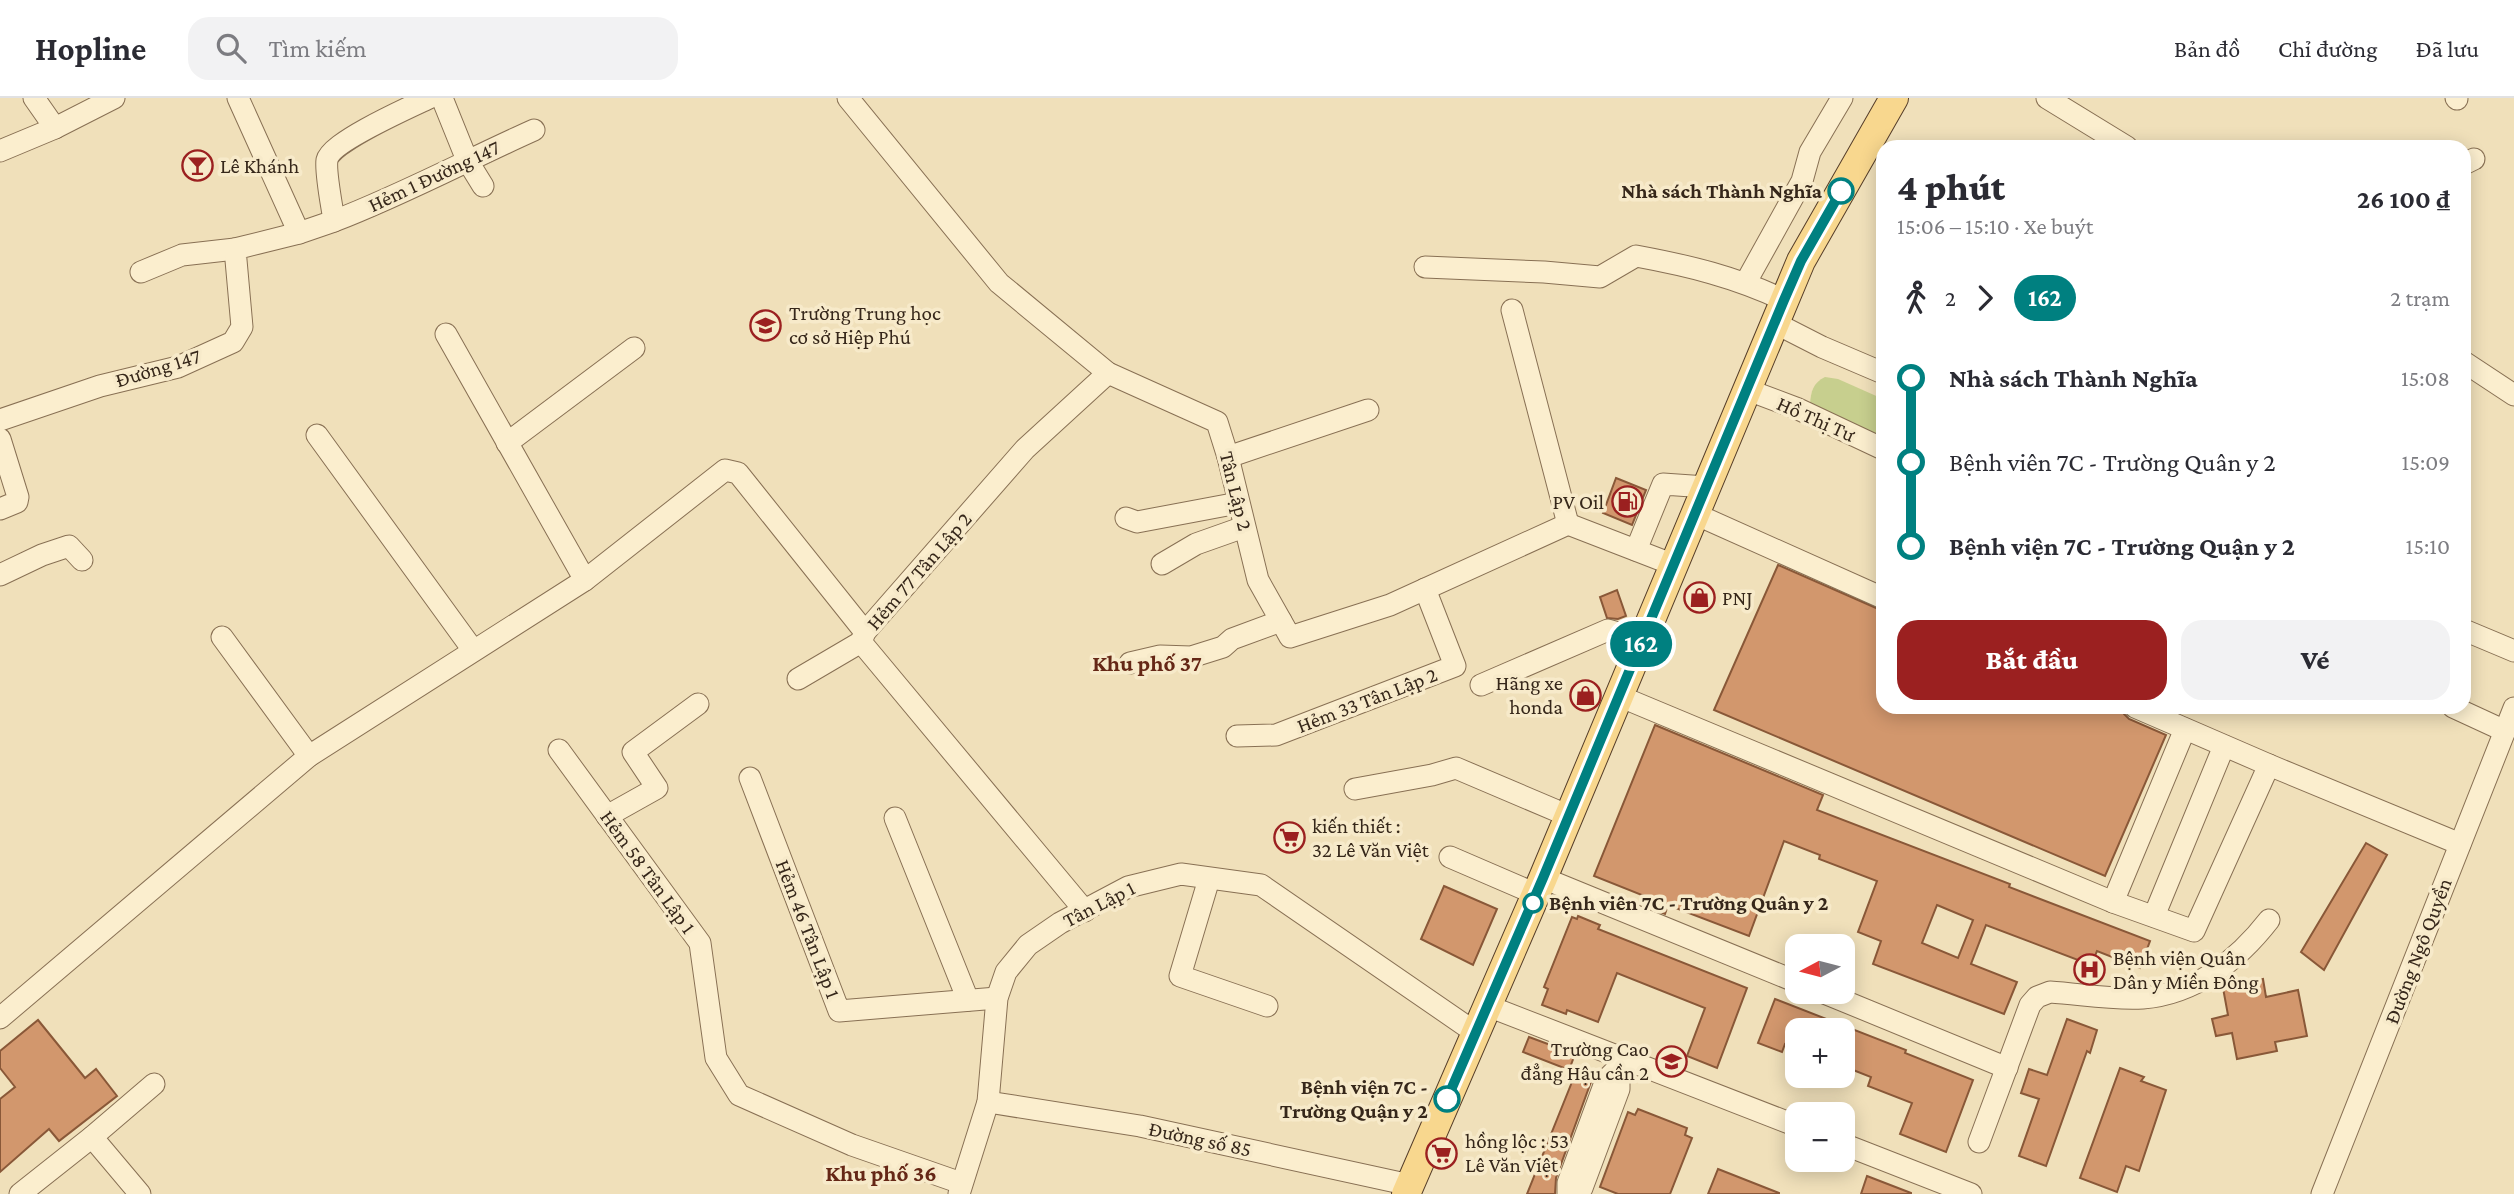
<!DOCTYPE html>
<html lang="vi">
<meta charset="utf-8">
<style>
:root{--surface:#fff;--page:#f2f2f3;--text:#2b2b33;--muted:#7c7c81;--line:#e1e1e2;--accent:#9b2020}
body{margin:0;font-family:"Crimson Pro",serif;background:var(--page);color:var(--text);height:100vh;display:flex;flex-direction:column;font-size:26px;white-space:nowrap}
*{box-sizing:border-box;margin:0}
p{font-size:23px;color:var(--muted)}
.icon{flex:none;width:38px;height:38px;fill:none;stroke:currentColor;stroke-width:2;stroke-linecap:round;stroke-linejoin:round}
.map{position:relative;flex:1;overflow:hidden}
.drawer{position:absolute;left:1876px;top:42px;width:595px;height:574px;display:flex;flex-direction:column;background:var(--surface);border-radius:21px;box-shadow:0 4px 18px #0003}
.drawer>*{flex:none}
.badge{padding:0 14px;border-radius:23px;font-size:24px;line-height:46px}
.needle{width:46px;rotate:263deg}
.tools{position:absolute;left:1785px;top:836px;display:grid;gap:14px}
.tools a{display:grid;place-items:center;width:70px;height:70px;border-radius:14px;background:var(--surface);box-shadow:0 4px 18px #0003;font-size:35px}
.map>.badge{position:absolute;translate:-50% -50%;box-shadow:0 0 0 4px #fff}
.legs{display:flex;align-items:center;gap:10px;height:77px;padding:0 21px;font-size:23px}
.legs p{margin-inline-start:auto}
.summary{display:flex;align-items:center;justify-content:space-between;height:119px;padding:0 21px}
h1{font-size:38px;font-weight:800;line-height:52px}
.action{display:flex;gap:14px;margin-top:auto;padding:14px 21px}
.action a{flex:1;height:80px;border-radius:21px;background:var(--accent);color:#fff;font-size:28px;font-weight:800;line-height:80px;text-align:center}
.action a+a{background:var(--page);color:var(--text)}
ul{padding:0 21px;list-style:none}
li{display:flex;align-items:center;gap:24px;height:84px;font-size:26px}
li i{display:grid;place-items:center;width:10px;height:100%;margin:0 9px;background:currentColor}
li i::after{content:'';width:18px;height:18px;margin:-9px;border:5px solid;border-radius:50%;background:var(--surface)}
li p{margin-inline-start:auto}
li:first-child i{background:linear-gradient(#0000 50%,currentColor 0)}
li:last-child i{background:linear-gradient(currentColor 50%,#0000 0)}
header{display:flex;align-items:center;gap:42px;box-sizing:border-box;height:98px;padding:0 35px;background:var(--surface);border-bottom:2px solid var(--line)}
header strong{font-size:33px}
nav{display:flex;gap:38px;margin-inline-start:auto;font-size:24px}
.search{width:490px;height:63px;background:var(--page);display:flex;align-items:center;gap:18px;box-sizing:border-box;padding:0 24px;border-radius:21px;color:var(--muted);font-size:26px}
.map>svg:first-child{display:block}
.green{fill:#c7cf8e}
.building{fill:#d2976d;stroke:#895838;stroke-width:2;fill-rule:evenodd}
.lines{fill:none;stroke-linecap:round;stroke-linejoin:round}
.minor-casing{stroke:#887054;stroke-width:23}
.major-casing{stroke:#553d29;stroke-width:30}
.minor{stroke:#fbeece;stroke-width:21}
.major{stroke:#f8d78e;stroke-width:28}
.line-1-casing{stroke:#fff;stroke-width:16}
.line-1{stroke:#008080;stroke-width:10}
.stop-1-dot{fill:#fff;stroke:#008080;stroke-width:3.5}
.labels{text-anchor:middle;dominant-baseline:central;stroke-width:7;stroke-linejoin:round;paint-order:stroke}
.poi-label{font-size:21px;fill:#36271a;stroke:#f7eaca;text-anchor:start}
.street-label{font-size:21px;fill:#36271a;stroke:#f7eaca}
.stop-label{font-size:21px;font-weight:bold;fill:#36271a;stroke:#f7eaca;text-anchor:end}
.neighbourhood-label{font-size:23px;font-weight:bold;fill:#652716;stroke:#f7eaca}
</style>
<header>
<strong>Hopline</strong>
<div class="search"><svg class="icon" aria-label="search" viewBox="0 0 24 24"><circle cx="10" cy="10" r="6"/><path d="M15 15l6 6"/></svg>Tìm kiếm</div>
<nav><a>Bản đồ</a><a>Chỉ đường</a><a>Đã lưu</a></nav>
</header>
<div class="map">
<svg width="2514" height="1096" viewBox="0 0 2514 1096">
<rect width="100%" height="100%" fill="#f0e0ba"/>
<path class="green" d="M1825 279 1838 281 1883 301V346L1810 306C1811 293 1813 285 1825 279Z"/>
<g class="building">
<path d="M1616 380 1646 392 1632 427 1603 415Z"/>
<path d="M1778 467 1883 513V609H2122L2124 616 2129 621 2166 637 2105 778 1714 612Z"/>
<path d="M1617 492 1626 518 1618 521 1607 520 1600 499Z"/>
<path d="M1655 627 1823 697 1817 712 2010 786 2009 789 2150 843 2140 870 2097 853 2091 867 1986 827 1971 866 2017 884 2004 916 1873 866 1881 843 1858 834 1877 783 1819 761 1820 757 1784 743 1749 838 1668 807 1665 816 1644 807 1647 799 1594 778ZM1937 807 1973 822 1958 860 1922 845Z"/>
<path d="M2366 745 2387 757 2324 872 2301 854Z"/>
<path d="M1444 788 1497 811 1473 867 1421 841Z"/>
<path d="M1578 818 1600 827 1598 831 1747 890 1717 970 1687 958 1705 910 1617 875 1598 924 1567 912 1566 916 1542 907 1548 891 1544 889 1572 819 1577 821Z"/>
<path d="M2263 881 2266 899 2298 892 2307 938 2275 944 2277 953 2237 961 2232 935 2216 938 2212 921 2228 917 2223 890Z"/>
<path d="M1775 901 1906 952 1905 955 1973 982 1946 1054 1900 1036 1912 1005 1868 988 1871 979 1843 968V933H1797V950L1785 946 1782 954 1758 945Z"/>
<path d="M2067 921 2097 932 2090 955 2087 953 2046 1068 2019 1058 2039 1001 2021 995 2029 971 2047 977Z"/>
<path d="M38 922 85 980 96 971 117 998 59 1043 49 1031 0 1074V1001L15 989 0 970V953Z"/>
<path d="M1529 939 1575 956 1569 972 1523 954Z"/>
<path d="M2120 970 2144 979 2141 983 2166 992 2139 1073 2126 1068 2117 1094 2080 1080Z"/>
<path d="M1576 974 1592 981 1556 1080 1555 1096H1527Z"/>
<path d="M1638 1011 1687 1030 1685 1037 1692 1040 1670 1096H1618L1600 1089 1628 1014 1635 1017Z"/>
<path d="M1718 1071 1779 1095V1096H1708Z"/>
<path d="M1867 1078 1911 1095V1096H1861Z"/>
</g>
<g class="lines">
<defs>
<g id="minor">
<path d="M34 0 55 30"/>
<path d="M238 0 299 135"/>
<path d="M442 0 467 62 483 88"/>
<path d="M848 0 999 185 1108 275 1217 324 1228 359 1258 482 1290 539 1390 507 1568 426 1674 467"/>
<path d="M2047 0 2127 49"/>
<path d="M2456 0 2457 1"/>
<path d="M0 53 55 30 114 0"/>
<path d="M2464 66 2474 61"/>
<path d="M334 123C402 97 467 62 534 32"/>
<path d="M1425 169 1544 174 1600 179 1636 158C1690 168 1735 179 1784 202"/>
<path d="M141 174 182 157 235 151"/>
<path d="M1746 184 1802 83 1810 54 1842 0"/>
<path d="M1512 212 1568 426"/>
<path d="M1775 225 1822 249 1883 275"/>
<path d="M446 236 585 482"/>
<path d="M2464 264 2514 297"/>
<path d="M1748 292 1796 310 1883 351"/>
<path d="M0 322 100 288 178 269 233 244 242 229 235 151 299 135 334 123C332 108 325 74 327 62 331 44 410 9 429 0"/>
<path d="M317 337 473 552"/>
<path d="M0 341 18 399 17 404 0 411"/>
<path d="M507 345 634 250"/>
<path d="M1228 359 1368 312"/>
<path d="M1695 416 1883 500"/>
<path d="M1126 420 1137 424 1238 405"/>
<path d="M1636 452 1663 386 1706 389"/>
<path d="M1162 466 1196 446 1244 429"/>
<path d="M0 477 42 457 69 448 82 462"/>
<path d="M2464 532 2514 553"/>
<path d="M222 539 309 658"/>
<path d="M1130 565 1160 558 1191 559 1223 549 1232 541 1281 523"/>
<path d="M798 581 861 544"/>
<path d="M1481 587 1608 532 1643 542"/>
<path d="M1619 598 2113 804 2194 833 2269 667"/>
<path d="M2135 609 2269 667 2460 746"/>
<path d="M2453 609 2505 633"/>
<path d="M1237 638 1276 637 1455 568 1425 491"/>
<path d="M559 652 700 845 716 960 739 997 852 1047 961 1085"/>
<path d="M750 680 839 913 997 900"/>
<path d="M1355 691 1432 677 1456 670 1569 718"/>
<path d="M607 718 657 690 633 654 698 606"/>
<path d="M895 720 968 902"/>
<path d="M1450 759 1536 796"/>
<path d="M1543 780 1797 884"/>
<path d="M1209 781 1180 878 1267 908"/>
<path d="M2113 804 2185 631"/>
<path d="M1085 813 861 544 865 534 1025 351 1108 275"/>
<path d="M2154 818 2224 648"/>
<path d="M1822 894 2007 970"/>
<path d="M1488 908 1797 1028"/>
<path d="M0 920 309 658 585 482 725 372 738 375 865 534"/>
<path d="M988 1004 1140 1028 1410 1087"/>
<path d="M92 1039 140 1096"/>
<path d="M1979 1044 2030 907 2037 899 2050 894C2081 896 2112 902 2143 900 2195 896 2238 862 2269 822"/>
<path d="M1843 1046 1971 1096"/>
<path d="M20 1096 92 1039 154 986"/>
<path d="M959 1096 988 1004 997 900 1006 874 1028 847 1060 825 1128 789 1181 776 1261 787 1476 935"/>
<path d="M1568 1096V1085L1606 982 1616 972 1621 960"/>
<path d="M1577 1096 1582 1090 1619 991V978L1616 972"/>
<path d="M2322 1096 2514 610"/>
</g>
<path id="major" d="M1406 1096 1543 780 1801 163 1894 0"/>
</defs>
<use href="#minor" class="minor-casing"/>
<use href="#major" class="major-casing"/>
<use href="#minor" class="minor"/>
<use href="#major" class="major"/>
</g>
<g class="lines">
<defs>
<path id="line-1" d="M1447 1001 1543 780 1784 202 1801 163 1841 93"/>
</defs>
<use href="#line-1" class="line-1-casing"/>
<use href="#line-1" class="line-1"/>
</g>
<defs>
<symbol id="bar-ring" viewBox="-11 -11 22 22"><circle r="9.5" fill="#f7eaca" stroke="#9b2020" stroke-width="1.5"/><path d="M-6-5H6L.8 .8V4.5H3.5V6h-7V4.5H-.8V.8Z" fill="#9b2020"/></symbol>
<symbol id="school-ring" viewBox="-11 -11 22 22"><circle r="9.5" fill="#f7eaca" stroke="#9b2020" stroke-width="1.5"/><path d="M0-5L7-2L0 1L-7-2ZM-4 1L0 2.5L4 1V4Q0 6-4 4Z" fill="#9b2020"/></symbol>
<symbol id="fuel-ring" viewBox="-11 -11 22 22"><circle r="9.5" fill="#f7eaca" stroke="#9b2020" stroke-width="1.5"/><path d="M-5.5-6h7V0h2V4h1.3V-2.5L3-4.5l.8-.8L6-3V5H2.5V1h-1V6h-7ZM-4.2-4.7v3.2H.2V-4.7Z" fill="#9b2020"/></symbol>
<symbol id="shop-ring" viewBox="-11 -11 22 22"><circle r="9.5" fill="#f7eaca" stroke="#9b2020" stroke-width="1.5"/><path d="M-5-2.5h2.3a2.7 3.5 0 0 1 5.4 0H5L5.5 6h-11ZM-1.5-2.5h3a1.5 2.3 0 0 0-3 0Z" fill="#9b2020"/></symbol>
<symbol id="supermarket-ring" viewBox="-11 -11 22 22"><circle r="9.5" fill="#f7eaca" stroke="#9b2020" stroke-width="1.5"/><path d="M-6-5.5h2.5l.6 2H6L4.5 2H-2.5L-4.4-4H-6ZM-1.5 3.2a1.3 1.3 0 1 0 .1 0ZM3 3.2a1.3 1.3 0 1 0 .1 0Z" fill="#9b2020"/></symbol>
<symbol id="hospital-ring" viewBox="-11 -11 22 22"><circle r="9.5" fill="#f7eaca" stroke="#9b2020" stroke-width="1.5"/><path d="M-5-5h3v3.5h4V-5h3V5h-3V1.5h-4V5h-3Z" fill="#9b2020"/></symbol>
<symbol id="university-ring" viewBox="-11 -11 22 22"><circle r="9.5" fill="#f7eaca" stroke="#9b2020" stroke-width="1.5"/><path d="M0-5L7-2L0 1L-7-2ZM-4 1L0 2.5L4 1V4Q0 6-4 4Z" fill="#9b2020"/></symbol>
</defs>
<g fill-rule="evenodd">
<use href="#bar-ring" x="180" y="50" width="35" height="35"/>
<use href="#school-ring" x="748" y="210" width="35" height="35"/>
<use href="#fuel-ring" x="1610" y="386" width="35" height="35"/>
<use href="#shop-ring" x="1682" y="482" width="35" height="35"/>
<use href="#shop-ring" x="1568" y="580" width="35" height="35"/>
<use href="#supermarket-ring" x="1272" y="722" width="35" height="35"/>
<use href="#hospital-ring" x="2072" y="854" width="35" height="35"/>
<use href="#university-ring" x="1654" y="946" width="35" height="35"/>
<use href="#supermarket-ring" x="1424" y="1038" width="35" height="35"/>
</g>
<g class="stop-1-dot">
<circle cx="1841" cy="93" r="12"/>
<circle cx="1533" cy="805" r="9"/>
<circle cx="1447" cy="1001" r="12"/>
</g>
<g class="labels">
<g class="poi-label">
<text x="220" y="68">Lê Khánh</text>
<text x="789" y="215">Trường Trung học<tspan x="789" dy="24">cơ sở Hiệp Phú</tspan></text>
<text x="1604" y="404" text-anchor="end">PV Oil</text>
<text x="1722" y="500">PNJ</text>
<text x="1563" y="585" text-anchor="end">Hãng xe<tspan x="1563" dy="24">honda</tspan></text>
<text x="1312" y="728">kiến thiết :<tspan x="1312" dy="24">32 Lê Văn Việt</tspan></text>
<text x="2113" y="860">Bệnh viện Quân<tspan x="2113" dy="24">Dân y Miền Đông</tspan></text>
<text x="1649" y="951" text-anchor="end">Trường Cao<tspan x="1649" dy="24">đẳng Hậu cần 2</tspan></text>
<text x="1465" y="1043">hồng lộc : 53<tspan x="1465" dy="24">Lê Văn Việt</tspan></text>
</g>
<g class="street-label">
<text transform="translate(434 78) rotate(-25)">Hẻm 1 Đường 147</text>
<text transform="translate(158 270) rotate(-17)">Đường 147</text>
<text transform="translate(1816 321) rotate(24)">Hồ Thị Tư</text>
<text transform="translate(1236 393) rotate(76)">Tân Lập 2</text>
<text transform="translate(919 473) rotate(-49)">Hẻm 77 Tân Lập 2</text>
<text transform="translate(1367 602) rotate(-21)">Hẻm 33 Tân Lập 2</text>
<text transform="translate(648 774) rotate(54)">Hẻm 58 Tân Lập 1</text>
<text transform="translate(1099 806) rotate(-27)">Tân Lập 1</text>
<text transform="translate(808 831) rotate(69)">Hẻm 46 Tân Lập 1</text>
<text transform="translate(2418 853) rotate(-69)">Đường Ngô Quyền</text>
<text transform="translate(1200 1041) rotate(12)">Đường số 85</text>
</g>
<g class="stop-label">
<text x="1822" y="93">Nhà sách Thành Nghĩa</text>
<text x="1549" y="805" text-anchor="start">Bệnh viên 7C - Trường Quân y 2</text>
<text x="1428" y="989">Bệnh viện 7C -<tspan x="1428" dy="24">Trường Quận y 2</tspan></text>
</g>
<g class="neighbourhood-label">
<text x="1147" y="565">Khu phố 37</text>
<text x="881" y="1075">Khu phố 36</text>
</g>
</g>
</svg>
<div class="tools">
<a><svg class="needle" viewBox="-14 -14 28 28"><path d="M0-13l5 13h-10z" fill="#e53935"/><path d="M0 13l5-13h-10z" fill="#7c7c81"/></svg></a>
<a>+</a>
<a>−</a>
</div>
<b class="badge" style="left:1641px;top:546px;background:#008080;color:#fff">162</b>
<section class="drawer">
<div class="summary"><div><h1>4 phút</h1><p>15:06 – 15:10 · Xe buýt</p></div><b>26 100 ₫</b></div>
<div class="legs"><svg class="icon" aria-label="walk" viewBox="0 0 24 24"><circle cx="13" cy="4" r="2"/><path d="M13 8l-2 6 4 7M11 14l-3 7M7 12l3-4h3l4 4"/></svg>2<svg class="icon" aria-label="forward" viewBox="0 0 24 24"><path d="M9 5l7 7-7 7"/></svg><b class="badge" style="background:#008080;color:#fff">162</b><p>2 trạm</p></div>
<ul>
<li><i style="color:#008080"></i><b>Nhà sách Thành Nghĩa</b><p>15:08</p></li>
<li><i style="color:#008080"></i><span>Bệnh viên 7C - Trường Quân y 2</span><p>15:09</p></li>
<li><i style="color:#008080"></i><b>Bệnh viện 7C - Trường Quận y 2</b><p>15:10</p></li>
</ul>
<div class="action"><a>Bắt đầu</a><a>Vé</a></div>
</section>
</div>
